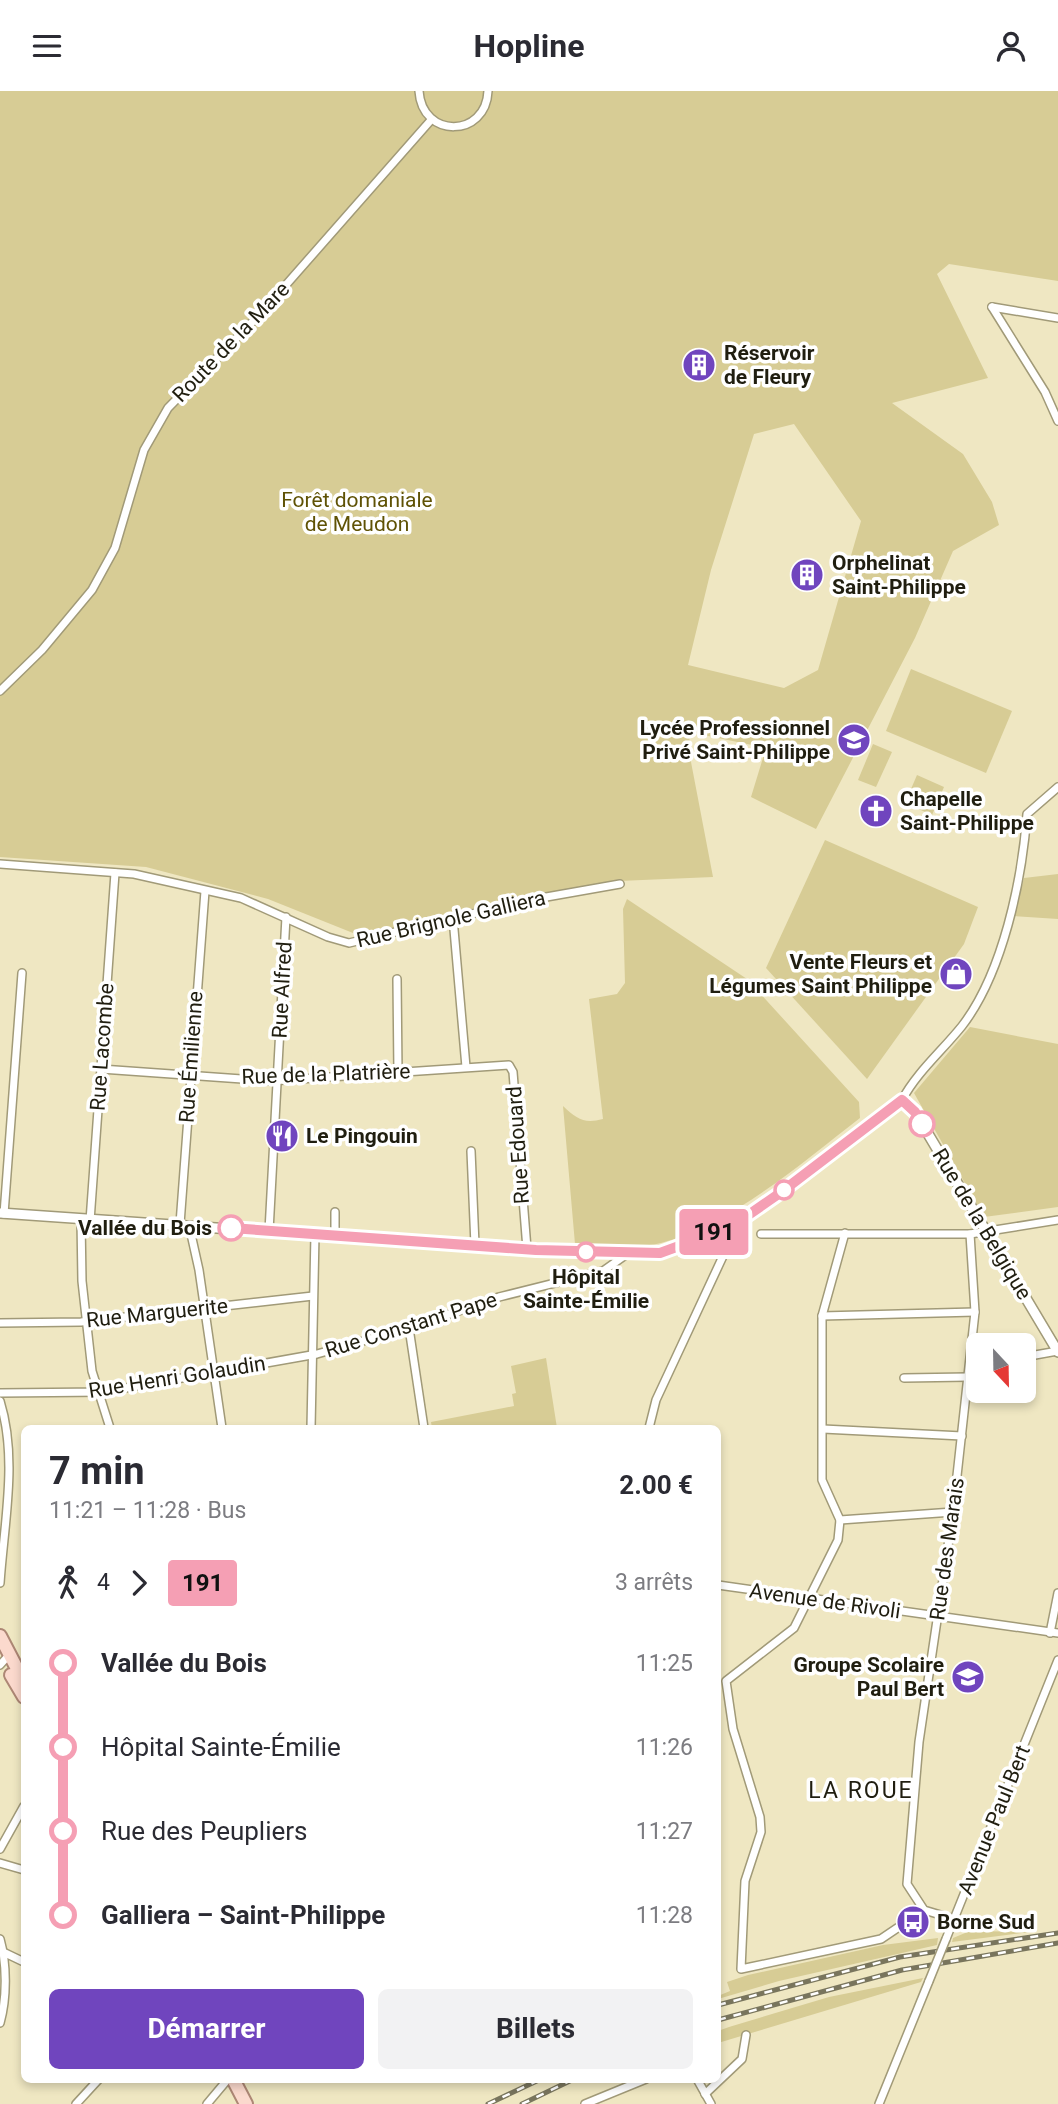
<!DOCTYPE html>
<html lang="fr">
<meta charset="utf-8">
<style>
:root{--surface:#fff;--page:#f2f2f3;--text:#2b2b33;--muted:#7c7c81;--accent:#7045be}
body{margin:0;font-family:Roboto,sans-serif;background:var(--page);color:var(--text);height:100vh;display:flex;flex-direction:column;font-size:26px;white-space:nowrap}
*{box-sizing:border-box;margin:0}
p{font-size:23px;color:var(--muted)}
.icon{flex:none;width:38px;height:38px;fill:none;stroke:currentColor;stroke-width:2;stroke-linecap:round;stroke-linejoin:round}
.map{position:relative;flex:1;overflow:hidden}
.sheet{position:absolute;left:21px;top:1334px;width:700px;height:658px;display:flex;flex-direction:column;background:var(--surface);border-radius:10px;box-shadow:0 4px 10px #0003}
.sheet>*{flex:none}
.badge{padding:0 14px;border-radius:5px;font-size:24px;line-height:46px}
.needle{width:46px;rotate:158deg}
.controls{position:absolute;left:966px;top:1242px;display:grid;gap:14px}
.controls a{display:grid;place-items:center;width:70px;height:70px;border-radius:10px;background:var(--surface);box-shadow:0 4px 10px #0003;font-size:35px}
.map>.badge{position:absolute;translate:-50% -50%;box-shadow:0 0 0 4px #fff}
.legs{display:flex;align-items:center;gap:10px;height:77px;padding:0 28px;font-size:23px}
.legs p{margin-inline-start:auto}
.head{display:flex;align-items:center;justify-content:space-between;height:119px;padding:0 28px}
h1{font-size:38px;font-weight:700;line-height:52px}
.button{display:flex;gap:14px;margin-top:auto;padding:14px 28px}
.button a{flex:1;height:80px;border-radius:10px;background:var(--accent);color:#fff;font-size:28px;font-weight:700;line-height:80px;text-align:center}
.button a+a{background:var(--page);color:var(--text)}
ul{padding:0 28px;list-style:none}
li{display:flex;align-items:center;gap:24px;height:84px;font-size:26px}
li i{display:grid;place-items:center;width:10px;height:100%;margin:0 9px;background:currentColor}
li i::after{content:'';width:18px;height:18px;margin:-9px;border:5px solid;border-radius:50%;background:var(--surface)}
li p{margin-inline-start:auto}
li:first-child i{background:linear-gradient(#0000 50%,currentColor 0)}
li:last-child i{background:linear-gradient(currentColor 50%,#0000 0)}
header{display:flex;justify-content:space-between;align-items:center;height:91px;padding:0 28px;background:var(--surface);font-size:32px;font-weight:700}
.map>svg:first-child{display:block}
.green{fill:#d7cc95;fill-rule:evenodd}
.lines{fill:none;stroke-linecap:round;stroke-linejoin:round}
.minor-casing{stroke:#a19a78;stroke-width:10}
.tertiary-casing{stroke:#a19a78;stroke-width:12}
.primary-casing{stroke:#ad8775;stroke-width:16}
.minor{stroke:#fff;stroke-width:7}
.tertiary{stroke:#fff;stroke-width:9}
.primary{stroke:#fbd9cd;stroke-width:12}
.rail-casing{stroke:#79755d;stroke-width:5}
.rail{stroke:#fff;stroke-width:2.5;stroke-dasharray:8;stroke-linecap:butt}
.minor-bridge-casing{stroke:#a19a78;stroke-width:10;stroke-linecap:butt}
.minor-bridge{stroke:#fff;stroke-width:7}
.line-1-casing{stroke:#fff;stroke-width:16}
.line-1{stroke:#f59fb4;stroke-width:10}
.stop-1-dot{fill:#fff;stroke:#f59fb4;stroke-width:3.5}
.labels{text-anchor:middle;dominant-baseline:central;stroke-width:7;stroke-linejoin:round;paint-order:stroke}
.street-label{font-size:21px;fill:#201e10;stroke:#fff}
.poi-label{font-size:21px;font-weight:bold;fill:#201e10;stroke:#fff;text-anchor:start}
.park-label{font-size:21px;fill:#5f5205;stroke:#fff}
.stop-label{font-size:21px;font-weight:bold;fill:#201e10;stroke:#fff;text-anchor:end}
.neighbourhood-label{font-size:23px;letter-spacing:2px;fill:#201e10;stroke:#fff}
</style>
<header><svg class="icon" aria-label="menu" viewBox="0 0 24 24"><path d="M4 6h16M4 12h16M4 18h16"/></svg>Hopline<svg class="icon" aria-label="person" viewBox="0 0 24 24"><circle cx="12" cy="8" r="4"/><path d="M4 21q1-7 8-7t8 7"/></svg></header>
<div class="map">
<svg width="1058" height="2013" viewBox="0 0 1058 2013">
<rect width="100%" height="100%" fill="#efe7c2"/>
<g class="green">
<path d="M0 0H1058V190L949 173 937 183 988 287 892 312 963 363 992 411 999 434 953 460 915 547 816 738 751 706 766 657 689 641 691 671 713 786 619 790 498 811 363 846 268 808 146 776 0 766ZM794 333 861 430 818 579 784 597 688 574 711 479 754 343Z"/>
<path d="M911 578 1012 620 986 682 886 640Z"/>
<path d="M873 653 892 661 876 696 858 689Z"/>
<path d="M917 684 944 696 932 724 905 712Z"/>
<path d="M825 749 978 816 964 853 867 988 766 877Z"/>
<path d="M1058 783V828L1014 825 1024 787Z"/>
<path d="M627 808 747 888 859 1011 860 1027C803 1071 731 1134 661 1152 638 1158 600 1153 575 1153L563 1015C577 1028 584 1033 603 1028L589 908 617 903 625 892 623 818Z"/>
<path d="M970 936 1058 953V1116L984 1126 914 1002Z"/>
<path d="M546 1267 557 1337H432L431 1331 514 1315 512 1303 516 1302 511 1275Z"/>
<path d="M970 1840 1030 1841 952 1851 953 1847Z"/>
<path d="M938 1847 937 1854 779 1890 718 1908V1905L730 1900 727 1891 748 1884 883 1854Z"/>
<path d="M923 1887 921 1891 718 1952V1940L729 1936 829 1906Z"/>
</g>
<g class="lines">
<defs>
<g id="minor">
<path d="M419 0C422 48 486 47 488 0"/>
<path d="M992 216 1045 301 1058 330"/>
<path d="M992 216 1058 227"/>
<path d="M0 600 42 559 92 499 115 457 144 359 168 317 263 220 431 29"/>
<path d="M0 773 134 783 241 807 328 846 349 852 535 808 620 793"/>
<path d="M453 827 466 976"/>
<path d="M397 888 398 981"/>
<path d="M101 978 270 990 509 974 513 981 527 1158"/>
<path d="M902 1009C917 981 942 960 962 935 1003 882 1022 789 1027 723L1058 696"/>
<path d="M471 1060 475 1154"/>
<path d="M4 1123 22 882"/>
<path d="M81 1129 82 1190 92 1280 110 1337"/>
<path d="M90 1130 115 782"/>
<path d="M180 1133 205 800"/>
<path d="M189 1134 199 1179 222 1337"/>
<path d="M269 1140 286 826"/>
<path d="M845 1142 822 1225V1389L840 1429 838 1449 794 1537 726 1590 733 1638 760 1726 761 1741 745 1790 741 1878 881 1848 924 1819"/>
<path d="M761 1143H970L1058 1129"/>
<path d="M335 1144V1121"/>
<path d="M822 1225 975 1221"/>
<path d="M0 1232 81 1231 313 1205"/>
<path d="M409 1237 424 1337"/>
<path d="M1024 1266 1058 1260"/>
<path d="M904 1287 968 1286"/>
<path d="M0 1302 103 1301 317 1263 409 1237 499 1206 603 1180 627 1163"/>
<path d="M0 1310C18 1368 4 1432 0 1492"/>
<path d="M311 1337 315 1143"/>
<path d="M649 1337 656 1309 731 1148V1136"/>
<path d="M823 1338 962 1345"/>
<path d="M840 1429 953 1421"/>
<path d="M718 1494 1058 1542"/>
<path d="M1050 1542 1058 1502"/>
<path d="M0 1574 9 1564"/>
<path d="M0 1758 24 1715"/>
<path d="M0 1772 24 1779"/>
<path d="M954 1828 924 1819 907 1793 919 1651 953 1421 975 1221 970 1143"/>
<path d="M0 1848C7 1873 7 1907 0 1932"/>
<path d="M946 1848 1058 1569"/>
<path d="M3 1861 24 1871"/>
<path d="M697 1988 711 2013"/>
<path d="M705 2003 742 1968 746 1944"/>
<path d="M76 2013 99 1988"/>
<path d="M207 2013 228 1988"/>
<path d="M585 2013 646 1988"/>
<path d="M879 2013 929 1890"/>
</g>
<path id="tertiary" d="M0 1122 536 1159 660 1162 731 1136 780 1102 902 1009 915 1021 1058 1261"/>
<g id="primary">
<path d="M0 1545 24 1591"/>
<path d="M11 1584 24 1606"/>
<path d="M233 1988 246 2013"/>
</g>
</defs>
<use href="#minor" class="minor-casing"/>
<use href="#tertiary" class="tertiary-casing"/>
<use href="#primary" class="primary-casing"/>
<use href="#minor" class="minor"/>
<use href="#tertiary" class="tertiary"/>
<use href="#primary" class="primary"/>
<defs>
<g id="rail">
<path d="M718 1914 900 1866 1058 1842"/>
<path d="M718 1929 902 1879 1058 1852"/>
<path d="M488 2013 541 1988"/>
<path d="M522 2013 574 1988"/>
</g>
</defs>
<use href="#rail" class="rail-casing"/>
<use href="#rail" class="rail"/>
<defs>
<path id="minor-bridge" d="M929 1890 946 1848"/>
</defs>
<use href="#minor-bridge" class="minor-bridge-casing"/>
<use href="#minor-bridge" class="minor-bridge"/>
</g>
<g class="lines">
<defs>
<path id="line-1" d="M231 1137 536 1159 660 1162 731 1136 780 1102 902 1009 915 1021 922 1033"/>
</defs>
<use href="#line-1" class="line-1-casing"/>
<use href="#line-1" class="line-1"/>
</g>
<defs>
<symbol id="building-disc" viewBox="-11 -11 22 22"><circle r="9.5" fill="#7045be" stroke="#fff"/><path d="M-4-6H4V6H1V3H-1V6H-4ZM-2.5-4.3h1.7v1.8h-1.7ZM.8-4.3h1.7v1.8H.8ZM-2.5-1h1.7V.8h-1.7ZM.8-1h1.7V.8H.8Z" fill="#fff"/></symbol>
<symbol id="school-disc" viewBox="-11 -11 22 22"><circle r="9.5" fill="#7045be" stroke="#fff"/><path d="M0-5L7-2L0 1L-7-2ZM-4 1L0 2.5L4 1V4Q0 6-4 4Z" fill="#fff"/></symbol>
<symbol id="church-disc" viewBox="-11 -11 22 22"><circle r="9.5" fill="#7045be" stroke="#fff"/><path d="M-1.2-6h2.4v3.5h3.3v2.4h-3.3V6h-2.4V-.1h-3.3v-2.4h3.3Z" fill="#fff"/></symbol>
<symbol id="shop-disc" viewBox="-11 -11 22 22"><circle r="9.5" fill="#7045be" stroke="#fff"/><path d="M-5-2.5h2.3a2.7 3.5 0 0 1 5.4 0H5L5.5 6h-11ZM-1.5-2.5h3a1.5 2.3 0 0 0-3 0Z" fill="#fff"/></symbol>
<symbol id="restaurant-disc" viewBox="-11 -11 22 22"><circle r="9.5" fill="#7045be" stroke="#fff"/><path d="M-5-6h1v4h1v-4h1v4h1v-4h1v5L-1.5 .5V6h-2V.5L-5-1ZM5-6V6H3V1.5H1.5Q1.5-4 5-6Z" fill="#fff"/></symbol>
<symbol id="bus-disc" viewBox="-11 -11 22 22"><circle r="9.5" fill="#7045be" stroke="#fff"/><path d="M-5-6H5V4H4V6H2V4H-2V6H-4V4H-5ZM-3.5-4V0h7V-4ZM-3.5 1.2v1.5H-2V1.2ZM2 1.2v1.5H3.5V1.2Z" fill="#fff"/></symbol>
</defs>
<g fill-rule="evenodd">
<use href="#building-disc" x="680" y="255" width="38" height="38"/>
<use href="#building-disc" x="788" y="465" width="38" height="38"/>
<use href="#school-disc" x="835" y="630" width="38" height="38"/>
<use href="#church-disc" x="857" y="701" width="38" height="38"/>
<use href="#shop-disc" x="937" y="864" width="38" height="38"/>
<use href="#restaurant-disc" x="263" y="1026" width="38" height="38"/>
<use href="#school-disc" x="949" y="1567" width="38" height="38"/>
<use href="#bus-disc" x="894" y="1812" width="38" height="38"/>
</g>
<g class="stop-1-dot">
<circle cx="922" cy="1033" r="12"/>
<circle cx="784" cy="1099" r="9"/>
<circle cx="231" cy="1137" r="12"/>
<circle cx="586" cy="1161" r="9"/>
</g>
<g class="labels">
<g class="street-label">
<text transform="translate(231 251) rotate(-46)">Route de la Mare</text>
<text transform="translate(451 828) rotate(-13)">Rue Brignole Galliera</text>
<text transform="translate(282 899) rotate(-87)">Rue Alfred</text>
<text transform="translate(102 956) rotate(-86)">Rue Lacombe</text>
<text transform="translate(191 966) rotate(-86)">Rue Émilienne</text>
<text transform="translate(326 983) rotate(-2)">Rue de la Platrière</text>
<text transform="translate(518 1054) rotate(-94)">Rue Edouard</text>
<text transform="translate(982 1133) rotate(59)">Rue de la Belgique</text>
<text transform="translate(157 1222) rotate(-6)">Rue Marguerite</text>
<text transform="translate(411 1234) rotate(-17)">Rue Constant Pape</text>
<text transform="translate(177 1286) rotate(-9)">Rue Henri Golaudin</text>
<text transform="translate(947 1458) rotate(-82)">Rue des Marais</text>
<text transform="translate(825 1510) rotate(8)">Avenue de Rivoli</text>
<text transform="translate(994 1729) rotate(-68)">Avenue Paul Bert</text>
</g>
<g class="poi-label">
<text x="724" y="262">Réservoir<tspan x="724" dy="24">de Fleury</tspan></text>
<text x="832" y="472">Orphelinat<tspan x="832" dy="24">Saint-Philippe</tspan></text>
<text x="830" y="637" text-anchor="end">Lycée Professionnel<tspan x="830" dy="24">Privé Saint-Philippe</tspan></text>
<text x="900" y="708">Chapelle<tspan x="900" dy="24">Saint-Philippe</tspan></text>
<text x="932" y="871" text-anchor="end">Vente Fleurs et<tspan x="932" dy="24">Légumes Saint Philippe</tspan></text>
<text x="306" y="1045">Le Pingouin</text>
<text x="944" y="1574" text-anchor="end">Groupe Scolaire<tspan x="944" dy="24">Paul Bert</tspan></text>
<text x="937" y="1831">Borne Sud</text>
</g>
<g class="park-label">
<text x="357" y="409">Forêt domaniale<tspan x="357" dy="24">de Meudon</tspan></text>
</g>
<g class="stop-label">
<text x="212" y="1137">Vallée du Bois</text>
<text x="586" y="1186" text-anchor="middle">Hôpital<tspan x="586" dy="24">Sainte-Émilie</tspan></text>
</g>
<g class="neighbourhood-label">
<text x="861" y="1699">LA ROUE</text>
</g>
</g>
</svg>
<div class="controls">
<a><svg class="needle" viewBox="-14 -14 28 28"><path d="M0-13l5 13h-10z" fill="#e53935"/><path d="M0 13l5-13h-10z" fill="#7c7c81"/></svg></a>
</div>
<b class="badge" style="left:714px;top:1141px;background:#f59fb4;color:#111">191</b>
<section class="sheet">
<div class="head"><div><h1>7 min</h1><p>11:21 – 11:28 · Bus</p></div><b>2.00 €</b></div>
<div class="legs"><svg class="icon" aria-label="walk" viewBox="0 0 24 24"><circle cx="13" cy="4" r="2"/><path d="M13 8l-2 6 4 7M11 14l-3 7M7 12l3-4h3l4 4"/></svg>4<svg class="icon" aria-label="forward" viewBox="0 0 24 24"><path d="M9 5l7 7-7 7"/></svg><b class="badge" style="background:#f59fb4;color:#111">191</b><p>3 arrêts</p></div>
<ul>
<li><i style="color:#f59fb4"></i><b>Vallée du Bois</b><p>11:25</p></li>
<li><i style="color:#f59fb4"></i><span>Hôpital Sainte-Émilie</span><p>11:26</p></li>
<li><i style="color:#f59fb4"></i><span>Rue des Peupliers</span><p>11:27</p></li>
<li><i style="color:#f59fb4"></i><b>Galliera – Saint-Philippe</b><p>11:28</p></li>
</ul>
<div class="button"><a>Démarrer</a><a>Billets</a></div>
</section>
</div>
